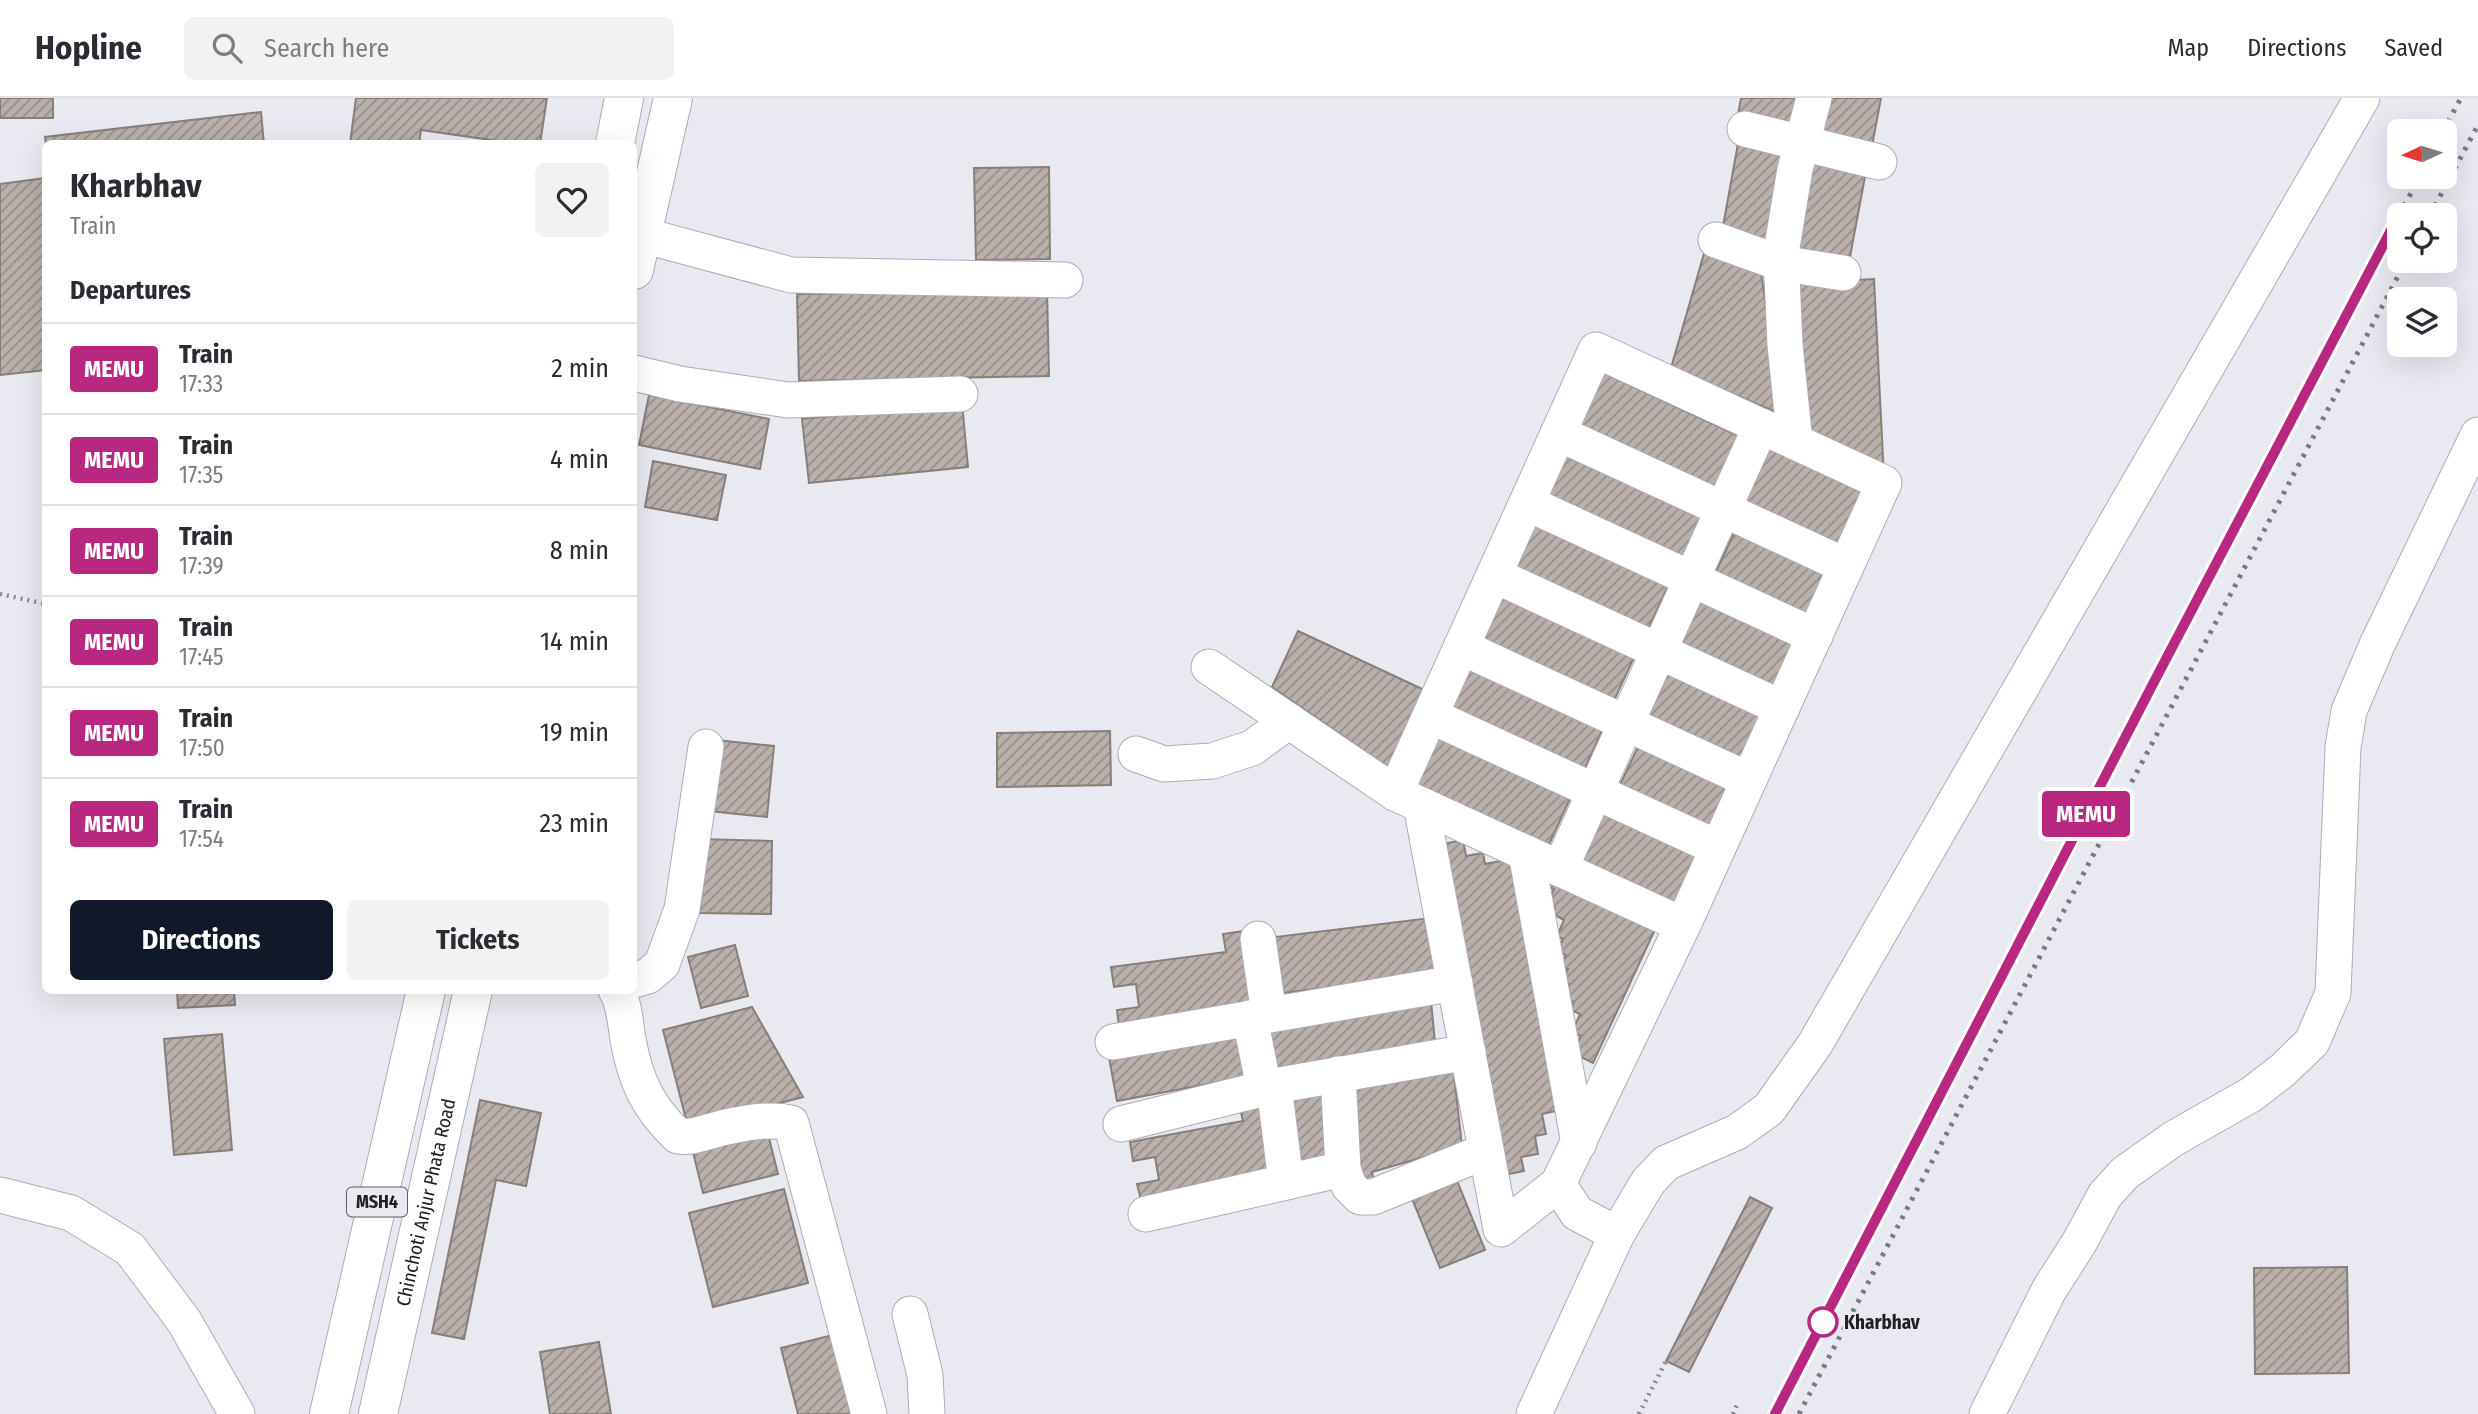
<!DOCTYPE html>
<style>
:root{--surface:#fff;--page:#f2f2f3;--text:#2b2b33;--muted:#7c7c81;--line:#e1e1e2;--accent:#111827}
body{margin:0;font-family:"Fira Sans Condensed",sans-serif;background:var(--page);color:var(--text);height:100vh;display:flex;flex-direction:column;font-size:26px;white-space:nowrap}
*{box-sizing:border-box;margin:0}
p{font-size:23px;color:var(--muted)}
.icon{flex:none;width:38px;height:38px;fill:none;stroke:currentColor;stroke-width:2;stroke-linecap:round;stroke-linejoin:round}
.map{position:relative;flex:1;overflow:hidden}
.sheet{position:absolute;left:42px;top:42px;width:595px;height:854px;display:flex;flex-direction:column;background:var(--surface);border-radius:10px;box-shadow:0 7px 28px #0002}
.sheet>*{flex:none}
.badge{padding:0 14px;border-radius:5px;font-size:24px;line-height:46px}
.needle{width:46px;rotate:266deg}
.fabs{position:absolute;left:2387px;top:21px;display:grid;gap:14px}
.fabs a{display:grid;place-items:center;width:70px;height:70px;border-radius:10px;background:var(--surface);box-shadow:0 7px 28px #0002;font-size:35px}
.map>.badge{position:absolute;translate:-50% -50%;box-shadow:0 0 0 4px #fff}
h2{padding:0 28px;font-size:26px;line-height:63px}
.round{display:grid;place-items:center;flex:none;width:74px;height:74px;border-radius:10px;background:var(--page)}
.summary{display:flex;align-items:center;justify-content:space-between;height:119px;padding:0 28px}
h1{font-size:33px;font-weight:700;line-height:52px}
.primary-button{display:flex;gap:14px;margin-top:auto;padding:14px 28px}
.primary-button a{flex:1;height:80px;border-radius:10px;background:var(--accent);color:#fff;font-size:28px;font-weight:700;line-height:80px;text-align:center}
.primary-button a+a{background:var(--page);color:var(--text)}
ul{padding:0;list-style:none}
li{display:flex;align-items:center;gap:21px;height:91px;padding:0 28px;border-top:2px solid var(--line)}
li div{flex:1}
li b{display:block;font-size:26px}
li em{font-style:normal}
li .badge{min-width:77px;font-weight:700;text-align:center}
header{display:flex;align-items:center;gap:42px;box-sizing:border-box;height:98px;padding:0 35px;background:var(--surface);border-bottom:2px solid var(--line)}
header strong{font-size:33px}
nav{display:flex;gap:38px;margin-inline-start:auto;font-size:24px}
.search{width:490px;height:63px;background:var(--page);display:flex;align-items:center;gap:18px;box-sizing:border-box;padding:0 24px;border-radius:10px;color:var(--muted);font-size:26px}
.map>svg:first-child{display:block}
.building{fill:url(#building-hatch);stroke:#887f7b;stroke-width:2}
.lines{fill:none;stroke-linecap:round;stroke-linejoin:round}
.minor-casing{stroke:#acacb4;stroke-width:37}
.primary-casing{stroke:#acacb4;stroke-width:40}
.path{stroke:#87878d;stroke-width:4.5;stroke-dasharray:2 5;stroke-linecap:butt}
.minor{stroke:#fff;stroke-width:35}
.primary{stroke:#fff;stroke-width:38}
.rail{stroke:#7a7a80;stroke-width:5;stroke-dasharray:3.5 7;stroke-linecap:butt}
.line-casing{stroke:#fff;stroke-width:16}
.line{stroke:#b82880;stroke-width:10}
.stop-dot{fill:#fff;stroke:#b82880;stroke-width:3.5}
.labels{text-anchor:middle;dominant-baseline:central;stroke-width:5;stroke-linejoin:round;paint-order:stroke}
.shield{fill:#e9e9f2;stroke:#5c5c61;stroke-width:2}
.shield-label{font-size:18px;font-weight:bold;fill:#202023}
.street-label{font-size:19px;fill:#202023;stroke:#e9e9f2}
.stop-label{font-size:19px;font-weight:bold;fill:#202023;stroke:#e9e9f2;text-anchor:start}
</style>
<header>
<strong>Hopline</strong>
<div class="search"><svg class="icon" aria-label="search" viewBox="0 0 24 24"><circle cx="10" cy="10" r="6"/><path d="M15 15l6 6"/></svg>Search here</div>
<nav><a>Map</a><a>Directions</a><a>Saved</a></nav>
</header>
<div class="map">
<svg width="2478" height="1316" viewBox="0 0 2478 1316">
<defs>
<pattern id="building-hatch" width="6" height="6" patternUnits="userSpaceOnUse" patternTransform="scale(1.75)"><rect width="6" height="6" fill="#b9afab"/><path d="M-1 1l2-2M0 6l6-6M5 7l2-2" fill="none" stroke="#968e8b"/></pattern>
</defs>
<rect width="100%" height="100%" fill="#e9e9f2"/>
<g class="building">
<rect x="0" y="0" width="53" height="20"/>
<path d="M356 0H547L540 46H518L421 32 419 46H350Z"/>
<path d="M1741 0H1799L1794 28 1738 17Z"/>
<path d="M1827 0H1881L1872 48 1820 38Z"/>
<path d="M261 14 264 46H46L45 39Z"/>
<path d="M1739 40 1788 49 1771 143 1722 134Z"/>
<path d="M1809 57 1867 68 1849 164 1792 153Z"/>
<path d="M1049 69 1050 161 976 162 974 70Z"/>
<path d="M46 80V272L0 277V86Z"/>
<path d="M1705 152 1760 167 1781 316 1671 270Z"/>
<path d="M1874 181 1884 379 1806 339 1797 185Z"/>
<path d="M1047 193 1049 278 799 283 797 196Z"/>
<path d="M1598 272 1741 339 1712 400 1569 333Z"/>
<path d="M649 297 769 321 760 371 639 347Z"/>
<path d="M962 305 968 369 809 385 802 321Z"/>
<path d="M1765 348 1865 395 1840 450 1739 403Z"/>
<path d="M1568 352 1704 416 1680 469 1544 405Z"/>
<path d="M653 363 726 377 717 422 645 409Z"/>
<path d="M1537 421 1670 484 1645 538 1511 476Z"/>
<path d="M1739 424 1833 468 1807 523 1713 480Z"/>
<path d="M1504 493 1636 555 1611 609 1479 547Z"/>
<path d="M1703 498 1799 542 1774 596 1678 552Z"/>
<path d="M1298 533 1433 596 1396 675 1272 589Z"/>
<path d="M1471 561 1606 624 1581 679 1446 616Z"/>
<path d="M1671 569 1763 612 1739 664 1647 621Z"/>
<path d="M1440 632 1573 694 1547 751 1414 689Z"/>
<path d="M1110 633 1111 687 997 689V635Z"/>
<path d="M1642 640 1733 683 1709 734 1618 691Z"/>
<path d="M716 642 774 648 767 719 709 713Z"/>
<path d="M1605 710 1698 754 1673 808 1580 764Z"/>
<path d="M700 741 772 743 771 816 699 815Z"/>
<path d="M1463 742 1466 758 1483 755 1485 766 1511 761 1556 1013 1542 1016 1546 1036 1535 1038 1538 1056 1521 1059 1524 1073 1504 1077 1443 746Z"/>
<path d="M1550 775 1658 825 1593 965 1573 955 1581 938 1572 934 1580 916 1571 912 1574 904 1563 899 1569 886 1563 882 1568 871 1561 868 1566 857 1558 853 1563 841 1557 838 1564 822 1553 816 1555 810 1547 806 1554 791 1544 787Z"/>
<path d="M1430 820 1436 877 1282 895 1275 839Z"/>
<path d="M1244 833 1254 910 1119 928 1117 912 1139 909 1136 886 1114 889 1111 869 1226 854 1223 836Z"/>
<path d="M735 847 748 898 701 910 688 859Z"/>
<path d="M177 892H234L235 907 178 910Z"/>
<path d="M1431 903 1436 955 1268 974 1263 923Z"/>
<path d="M752 909 803 999 688 1029 663 932Z"/>
<path d="M1242 929 1251 978 1117 1003 1108 954Z"/>
<path d="M222 936 232 1052 174 1057 164 941Z"/>
<path d="M1452 959 1462 1048 1372 1074 1374 1086 1363 1087 1349 985Z"/>
<path d="M1330 983 1328 1062 1294 1066 1285 988Z"/>
<path d="M480 1002 541 1015 526 1088 496 1082 464 1241 432 1235Z"/>
<path d="M1260 1005 1274 1077 1141 1102 1137 1086 1159 1082 1155 1059 1133 1063 1130 1044 1243 1023 1240 1010Z"/>
<path d="M768 1036 778 1076 703 1095 693 1054Z"/>
<path d="M1456 1080 1485 1152 1440 1170 1411 1098Z"/>
<path d="M784 1091 808 1185 713 1209 689 1115Z"/>
<path d="M1750 1099 1772 1110 1689 1274 1666 1263Z"/>
<path d="M2347 1169 2349 1275 2255 1276 2254 1170Z"/>
<path d="M833 1237 854 1316H798L781 1250Z"/>
<path d="M599 1244 611 1316H550L540 1254Z"/>
</g>
<g class="lines">
<defs>
<g id="minor">
<path d="M1745 31 1879 64"/>
<path d="M642 137 791 177 1065 182"/>
<path d="M1716 142 1780 165 1843 175"/>
<path d="M634 275 680 286 788 302 960 296"/>
<path d="M1558 335 1846 468"/>
<path d="M1795 344 1785 247 1781 155 1795 71 1814 0"/>
<path d="M1527 405 1815 538"/>
<path d="M1494 477 1782 610"/>
<path d="M1461 549 1749 682"/>
<path d="M1209 569 1395 695"/>
<path d="M1431 618 1718 750"/>
<path d="M1136 656 1164 666 1212 663 1252 650 1289 623"/>
<path d="M1421 707 1501 1131 1558 1086"/>
<path d="M1526 755 1579 1045"/>
<path d="M1560 771 1761 328"/>
<path d="M1258 841 1269 917"/>
<path d="M634 882 648 878 662 866 682 811 706 649"/>
<path d="M616 892C625 906 625 925 628 941 635 982 648 1010 678 1038 694 1040 706 1034 722 1030 744 1025 769 1020 791 1025L869 1316"/>
<path d="M1250 920 1264 990"/>
<path d="M1113 944 1455 885"/>
<path d="M1338 976 1343 1071 1349 1088 1360 1099H1373L1486 1053"/>
<path d="M1274 988 1286 1084"/>
<path d="M1121 1026 1274 988 1468 954"/>
<path d="M0 1097 71 1115 130 1151 184 1223 237 1316"/>
<path d="M1146 1116 1343 1071"/>
<path d="M1617 1136 1577 1115 1558 1086 1683 827 1884 385 1596 252 1395 695 1683 827"/>
<path d="M910 1216 925 1277 927 1316"/>
<path d="M1534 1316 1617 1136 1648 1084 1666 1065 1737 1034 1769 1011 1815 946 2362 0"/>
<path d="M1987 1316 2049 1192 2079 1145 2105 1097 2125 1075 2173 1041 2252 996 2284 971 2312 944 2333 895 2343 649 2349 613 2377 547 2478 337"/>
</g>
<g id="primary">
<path d="M615 46 624 0"/>
<path d="M634 172 673 0"/>
<path d="M329 1316 426 892"/>
<path id="s1" d="M378 1316 473 892"/>
</g>
</defs>
<use href="#minor" class="minor-casing"/>
<use href="#primary" class="primary-casing"/>
<g class="path">
<path d="M0 496 46 506"/>
<path d="M1639 1316 1666 1263"/>
<path d="M1733 1316 1737 1307"/>
</g>
<use href="#minor" class="minor"/>
<use href="#primary" class="primary"/>
<g class="rail">
<path d="M2443 33 2461 0"/>
<path d="M2399 117 2420 79"/>
<path d="M2430 117 2478 27"/>
<path d="M1775 1316 2399 117"/>
<path d="M1799 1316 2406 163"/>
</g>
</g>
<g class="lines">
<defs>
<path id="line" d="M1775 1316 2155 582 2399 117"/>
</defs>
<use href="#line" class="line-casing"/>
<use href="#line" class="line"/>
</g>
<circle class="stop-dot" cx="1823" cy="1224" r="14"/>
<g class="labels">
<rect class="shield" x="347" y="1089.5" width="60" height="29" rx="5"/>
<g class="shield-label">
<text x="377" y="1104">MSH4</text>
</g>
<g class="street-label">
<text stroke="none"><textPath href="#s1" startOffset="217">Chinchoti Anjur Phata Road</textPath></text>
</g>
<g class="stop-label">
<text x="1844" y="1224">Kharbhav</text>
</g>
</g>
</svg>
<div class="fabs">
<a><svg class="needle" viewBox="-14 -14 28 28"><path d="M0-13l5 13h-10z" fill="#e53935"/><path d="M0 13l5-13h-10z" fill="#7c7c81"/></svg></a>
<a><svg class="icon" aria-label="locate" viewBox="0 0 24 24"><circle cx="12" cy="12" r="6"/><path d="M12 2v4M12 18v4M2 12h4M18 12h4"/></svg></a>
<a><svg class="icon" aria-label="layers" viewBox="0 0 24 24"><path d="M12 4l9 5-9 5-9-5zM3 14l9 5 9-5"/></svg></a>
</div>
<b class="badge" style="left:2086px;top:716px;background:#b82880;color:#fff">MEMU</b>
<section class="sheet">
<div class="summary"><div><h1>Kharbhav</h1><p>Train</p></div><a class="round"><svg class="icon" aria-label="heart" viewBox="0 0 24 24"><path d="M12 20l-8-8c-3-5 5-10 8-4 3-6 11-1 8 4z"/></svg></a></div>
<h2>Departures</h2>
<ul>
<li><span class="badge" style="background:#b82880;color:#fff">MEMU</span><div><b>Train</b><p>17:33</p></div><em>2 min</em></li>
<li><span class="badge" style="background:#b82880;color:#fff">MEMU</span><div><b>Train</b><p>17:35</p></div><em>4 min</em></li>
<li><span class="badge" style="background:#b82880;color:#fff">MEMU</span><div><b>Train</b><p>17:39</p></div><em>8 min</em></li>
<li><span class="badge" style="background:#b82880;color:#fff">MEMU</span><div><b>Train</b><p>17:45</p></div><em>14 min</em></li>
<li><span class="badge" style="background:#b82880;color:#fff">MEMU</span><div><b>Train</b><p>17:50</p></div><em>19 min</em></li>
<li><span class="badge" style="background:#b82880;color:#fff">MEMU</span><div><b>Train</b><p>17:54</p></div><em>23 min</em></li>
</ul>
<div class="primary-button"><a>Directions</a><a>Tickets</a></div>
</section>
</div>
